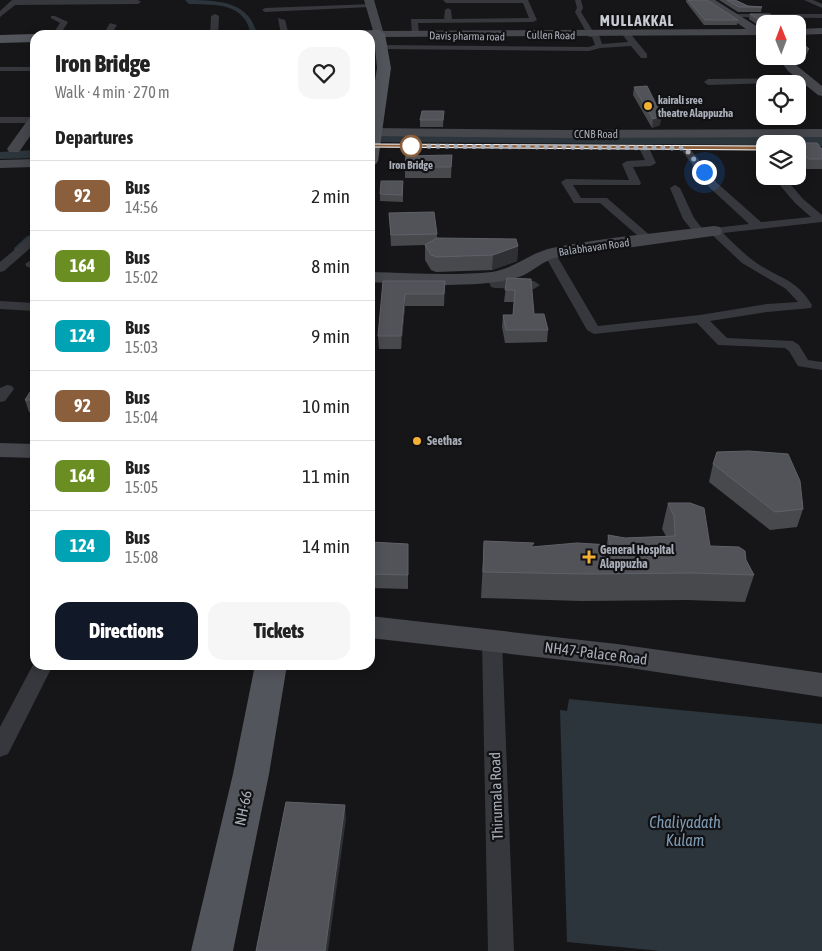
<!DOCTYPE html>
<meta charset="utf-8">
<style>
:root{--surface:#fff;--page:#f6f6f6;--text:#222;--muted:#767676;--line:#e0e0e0;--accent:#111827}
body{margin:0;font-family:"Asap Condensed",sans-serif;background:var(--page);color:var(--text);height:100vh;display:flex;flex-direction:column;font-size:19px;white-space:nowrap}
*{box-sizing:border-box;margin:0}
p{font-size:16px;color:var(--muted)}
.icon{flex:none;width:28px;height:28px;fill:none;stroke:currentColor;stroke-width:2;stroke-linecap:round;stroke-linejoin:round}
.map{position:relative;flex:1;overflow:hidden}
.details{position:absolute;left:30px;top:30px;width:345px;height:640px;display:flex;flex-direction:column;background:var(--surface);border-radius:15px;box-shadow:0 2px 12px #0003}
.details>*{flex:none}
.badge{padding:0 10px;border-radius:8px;font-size:18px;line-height:32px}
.needle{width:32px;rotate:359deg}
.buttons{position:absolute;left:756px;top:15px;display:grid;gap:10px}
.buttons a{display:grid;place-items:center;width:50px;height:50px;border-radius:10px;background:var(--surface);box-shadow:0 2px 12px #0003;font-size:25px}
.you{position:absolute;width:25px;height:25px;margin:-12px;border:4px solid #fff;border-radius:50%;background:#1a73e8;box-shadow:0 0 0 8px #1a73e833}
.map>.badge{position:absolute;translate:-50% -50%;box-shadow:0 0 0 2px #fff}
h2{padding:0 25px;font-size:19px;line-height:45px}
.round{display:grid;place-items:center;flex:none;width:52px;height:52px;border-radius:15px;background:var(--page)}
.overview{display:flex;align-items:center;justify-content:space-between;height:85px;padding:0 25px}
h1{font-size:24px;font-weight:800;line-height:38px}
.cta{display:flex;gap:10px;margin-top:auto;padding:10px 25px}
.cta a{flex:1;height:58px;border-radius:15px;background:var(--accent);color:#fff;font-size:20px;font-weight:800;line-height:58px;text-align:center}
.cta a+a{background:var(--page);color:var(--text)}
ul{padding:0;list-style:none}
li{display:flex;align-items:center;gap:15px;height:70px;padding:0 25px;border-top:1px solid var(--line)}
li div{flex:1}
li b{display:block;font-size:19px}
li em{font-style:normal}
li .badge{min-width:55px;font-weight:700;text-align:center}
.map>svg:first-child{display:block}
.water{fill:#2c353c}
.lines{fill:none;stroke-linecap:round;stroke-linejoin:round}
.stream-far1{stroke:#2c353c;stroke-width:2.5}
.stream{stroke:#2c353c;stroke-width:4}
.canal{fill:#2c353c;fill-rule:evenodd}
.street{fill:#37383d;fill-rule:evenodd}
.secondary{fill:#45474d;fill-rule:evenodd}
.primary{fill:#53555c;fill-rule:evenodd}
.wall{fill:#47494d}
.shaded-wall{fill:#2f3033}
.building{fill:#525359;stroke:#5f6168}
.line{fill:#8b5e3c;stroke:#fff}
.walk{stroke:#a8adb8;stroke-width:5;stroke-dasharray:0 9}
.poi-dot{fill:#f2b134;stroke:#111113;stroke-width:2}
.stop-dot{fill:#fff;stroke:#8b5e3c;stroke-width:2.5}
.labels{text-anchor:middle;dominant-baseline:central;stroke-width:4.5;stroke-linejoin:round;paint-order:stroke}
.far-street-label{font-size:11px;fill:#a8adb8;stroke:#111113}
.far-poi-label{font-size:11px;font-weight:bold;fill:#a8adb8;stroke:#111113;text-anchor:start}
.far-stop-label{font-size:11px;font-weight:bold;fill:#a8adb8;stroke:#111113}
.poi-label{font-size:12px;font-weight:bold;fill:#a8adb8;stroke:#111113;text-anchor:start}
.far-district-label{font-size:15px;font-weight:bold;letter-spacing:1px;fill:#c9ccd4;stroke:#111113}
.near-street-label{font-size:15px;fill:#a8adb8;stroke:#111113}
.near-water-label{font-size:16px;font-style:italic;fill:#7f9bb3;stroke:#111113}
</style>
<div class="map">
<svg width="822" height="951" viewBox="0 0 822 951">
<rect width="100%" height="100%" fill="#161618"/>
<g class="water">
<path d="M370 135 822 137V146L798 145V144L765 145 370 142Z"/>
<path d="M35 150V158L0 159V152Z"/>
<path d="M569 699 822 724V951H661L567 942 560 710 567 711Z"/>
</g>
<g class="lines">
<path class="stream-far1" d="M27 239 35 232"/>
<path class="stream" d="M16 249 28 238"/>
<path class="canal" d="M185 0C215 0 250 0 257 35H251C245 2 216 5 189 4Z"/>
<g class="street">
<path d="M12 0H138L141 2 138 4 15 5 0 17V11Z"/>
<path d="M443 0H528L537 20 533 22 418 23 419 34 412 36 411 19H444L445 10 448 8 451 10 452 19 529 18 523 3H446Z"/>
<path d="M575 0H581L583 8 581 12 594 33 599 35 602 44 628 42 622 34 629 32 647 54V58H641L631 46 600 48 589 51 382 49 378 47 382 45 589 47 595 45 592 37H589L575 12 577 8Z"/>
<path d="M804 0H813L822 4V8Z"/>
<path d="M372 4V6L370 7 265 12 262 10 265 8Z"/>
<path d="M215 14 219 16 218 35H210L211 16Z"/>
<path d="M733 14H822V18L731 17 729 16Z"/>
<path d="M51 16H55L68 22 60 35H52L60 23 51 18Z"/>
<path d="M278 18 285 20 289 35H281Z"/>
<path d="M110 23 117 25 111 35H103Z"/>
<rect x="0" y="67" width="35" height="4"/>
<path d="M806 78 810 80 809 82 708 85 704 82 708 79Z"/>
<rect x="0" y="117" width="35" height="6"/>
<path d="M644 145 649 148 656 163 651 166 633 167 641 183 640 185H573L581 198H607L653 238 655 240 653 242H645L600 203H574L561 182 566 179 629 180 622 164 627 161 645 160 639 148Z"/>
<path d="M685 145 688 146 717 183 761 222 811 217 795 203 778 183 777 181 782 178 786 179 803 199 822 215V222L723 233C735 245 747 257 761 266 784 280 796 280 812 305L811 308 767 312 710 321 727 338 793 341 799 345 808 360 822 362V370L798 366 789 351 785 348 718 345 697 323 594 334 587 330 544 254 546 251H554L598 326 700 315 767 304 798 302 786 289 742 263 710 233 708 231 710 229 714 228 749 224 709 187 680 148Z"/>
<path d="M675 185 680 188 694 218 705 232 703 234H695L683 219 670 188Z"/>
<path d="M35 235V244L4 271 0 272V262L31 236Z"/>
<path d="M31 260H35V268L27 267 25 264Z"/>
<path d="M493 273 497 274 500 280 534 281 540 285 534 289 495 288 491 287 487 277Z"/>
<path d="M0 301 35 303V311L0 309Z"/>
<path d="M7 385 12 386 14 389 5 401 0 402V388Z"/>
<path d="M492 634 499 636 502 641 514 951H488L482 641 485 636Z"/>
<path d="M35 661V665H53L8 754 0 757V727Z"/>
</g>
<g class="secondary">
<path d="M364 0H374L383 31 746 29 703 0H715L761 29H765V35L379 37 374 34Z"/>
<path d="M822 28V34L798 35V29Z"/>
<path d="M777 56H789L796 65 822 86V96L818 95 788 71Z"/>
<path d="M35 116V129L19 152H9L7 149 9 146 30 117Z"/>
<path d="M370 128 566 130 822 129V137L566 138 370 136Z"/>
<path d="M35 159V167L0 168V160Z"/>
<path d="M714 226 720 227 722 231 720 235 554 258C542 262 534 270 524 275 490 290 409 284 370 282V272C410 273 452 276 492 272 514 269 529 253 552 248 605 237 660 233 714 226Z"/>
<path d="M0 443 35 444V458L0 457Z"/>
<path d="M370 616 617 644 822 673V697L617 666 370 638Z"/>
</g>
<g class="primary">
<path d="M379 30 385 34 391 68 378 161 376 164 370 166V113L377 68 374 38H370V35H331L337 31Z"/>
<path d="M35 34 38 35H35V42L0 43V35Z"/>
<path d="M255 665H287L269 774 233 951H191L233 774Z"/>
</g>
</g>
<g class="wall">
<path d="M686 0H688L738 20 737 25H704L686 2Z"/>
<path d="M719 0H735L748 6 762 7 761 12H738Z"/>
<path d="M750 14 778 22V24H765V27H761L749 19Z"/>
<path d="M798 39 809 49 807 54H798Z"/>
<path d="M634 87 660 125 652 128 633 95Z"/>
<path d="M444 111 443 127H420V120Z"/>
<path d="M794 143 822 149V169H805L798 160V144H794Z"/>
<path d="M452 155 451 178H405V167Z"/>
<path d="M403 188V202L380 201V194Z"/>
<path d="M389 213 437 234V238L518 246 517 261 492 270 436 272 431 270 425 260V245L391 246Z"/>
<path d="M507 278 534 314 548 330 547 342 505 343 502 327 503 315H513L514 302H504Z"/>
<path d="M383 281H445L444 306H405L401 349H379L378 336Z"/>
<path d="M35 384V413L29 412 25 400Z"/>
<path d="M713 464 803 509 797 527 770 530 709 482Z"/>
<path d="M668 503 710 546 746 560 754 575 745 602 688 600 581 601 481 598 484 541 533 547 607 544 608 535 625 538 666 536 662 529Z"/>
<path d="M370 542 408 544V589L370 588Z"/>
</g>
<g class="shaded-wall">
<path d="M662 116 660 125 652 128 653 119Z"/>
<path d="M518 246 517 261 492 270 493 255Z"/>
<path d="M405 294V306L401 349V336Z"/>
<path d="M345 805 346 819 328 951H325Z"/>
</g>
<g class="building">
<path d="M688 0H707L738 20H705Z"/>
<path d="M727 0H735L748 6 762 7H739Z"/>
<path d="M750 14H770L778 22H776L778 24H768V22H762Z"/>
<path d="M798 39 809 49H798Z"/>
<path d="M647 86 662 116 653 119 634 87Z"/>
<path d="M422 111H444L443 120H420Z"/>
<path d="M794 143H817L822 149V159H808L798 146V144H795Z"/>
<path d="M452 155 451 167H405L406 156Z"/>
<path d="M381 181H403L402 195 380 194Z"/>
<path d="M434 212 437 234 391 235 389 213Z"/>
<path d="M437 238 516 239 518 246 493 255 437 257 431 255 425 245Z"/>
<path d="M507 278 531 279 534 314H544L548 330H506L503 315H513L515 290H505Z"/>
<path d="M383 281H445L444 294H405L401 336H378Z"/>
<path d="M35 384V400H25Z"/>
<path d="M749 451 788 454 800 481 803 509 775 512 713 464 717 452Z"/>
<path d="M668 503H690L704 508 710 546 739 547 745 551 746 560 754 575 694 573 585 574 483 572 484 541 534 543 531 547 577 543 610 545 608 535 625 538 675 536 674 516Z"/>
<path d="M370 542 408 544V575L370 574Z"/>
<path d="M286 802 345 805 325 951H256Z"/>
</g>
<path class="line" d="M370 144 765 146 768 148 765 150 368 147Z"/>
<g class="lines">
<path class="walk" d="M411 146 685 148 704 172"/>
</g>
<g class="poi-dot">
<circle cx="648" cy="106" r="5"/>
<circle cx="417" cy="441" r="5"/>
<path d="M586.5 549.5h5v5h5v5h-5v5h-5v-5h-5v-5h5z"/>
</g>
<circle class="stop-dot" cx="411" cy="146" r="10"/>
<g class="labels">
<g class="far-street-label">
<text transform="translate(551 35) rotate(1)">Cullen Road</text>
<text transform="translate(467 36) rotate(1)">Davis pharma road</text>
<text x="596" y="134">CCNB Road</text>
<text transform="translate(594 247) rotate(-8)">Balabhavan Road</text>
</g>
<g class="far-poi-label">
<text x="658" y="100">kairali sree<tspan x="658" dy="13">theatre Alappuzha</tspan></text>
</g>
<g class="far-stop-label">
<text x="411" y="165">Iron Bridge</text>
</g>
<g class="poi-label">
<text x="427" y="441">Seethas</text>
<text x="600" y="550">General Hospital<tspan x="600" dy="14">Alappuzha</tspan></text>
</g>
<g class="far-district-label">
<text x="637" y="20">MULLAKKAL</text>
</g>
<g class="near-street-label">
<text transform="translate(596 653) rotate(7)">NH47-Palace Road</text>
<text transform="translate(496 796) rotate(-92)">Thirumala Road</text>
<text transform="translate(243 808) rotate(-78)">NH-66</text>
</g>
<g class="near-water-label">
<text x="685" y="822">Chaliyadath<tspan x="685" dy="18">Kulam</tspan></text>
</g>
</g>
</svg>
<div class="buttons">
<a><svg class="needle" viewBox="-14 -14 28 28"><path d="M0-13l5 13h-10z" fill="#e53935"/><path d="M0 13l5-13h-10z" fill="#767676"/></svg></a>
<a><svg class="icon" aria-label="locate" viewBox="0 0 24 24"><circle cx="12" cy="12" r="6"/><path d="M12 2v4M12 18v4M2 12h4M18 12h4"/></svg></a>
<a><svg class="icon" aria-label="layers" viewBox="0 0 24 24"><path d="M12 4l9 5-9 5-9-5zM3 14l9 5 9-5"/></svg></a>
</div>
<div class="you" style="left:704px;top:172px"></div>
<section class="details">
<div class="overview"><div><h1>Iron Bridge</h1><p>Walk · 4 min · 270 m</p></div><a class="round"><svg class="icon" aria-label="heart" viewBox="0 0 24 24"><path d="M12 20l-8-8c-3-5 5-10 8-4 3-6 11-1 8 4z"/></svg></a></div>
<h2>Departures</h2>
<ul>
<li><span class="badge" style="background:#8b5e3c;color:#fff">92</span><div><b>Bus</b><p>14:56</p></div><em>2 min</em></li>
<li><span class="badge" style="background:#6b8e23;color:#fff">164</span><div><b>Bus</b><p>15:02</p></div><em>8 min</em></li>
<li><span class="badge" style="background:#00a3b4;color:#fff">124</span><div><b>Bus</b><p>15:03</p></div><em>9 min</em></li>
<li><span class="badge" style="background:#8b5e3c;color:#fff">92</span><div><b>Bus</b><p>15:04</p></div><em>10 min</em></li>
<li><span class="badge" style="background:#6b8e23;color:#fff">164</span><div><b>Bus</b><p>15:05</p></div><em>11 min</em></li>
<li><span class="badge" style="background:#00a3b4;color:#fff">124</span><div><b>Bus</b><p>15:08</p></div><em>14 min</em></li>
</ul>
<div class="cta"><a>Directions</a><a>Tickets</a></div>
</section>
</div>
